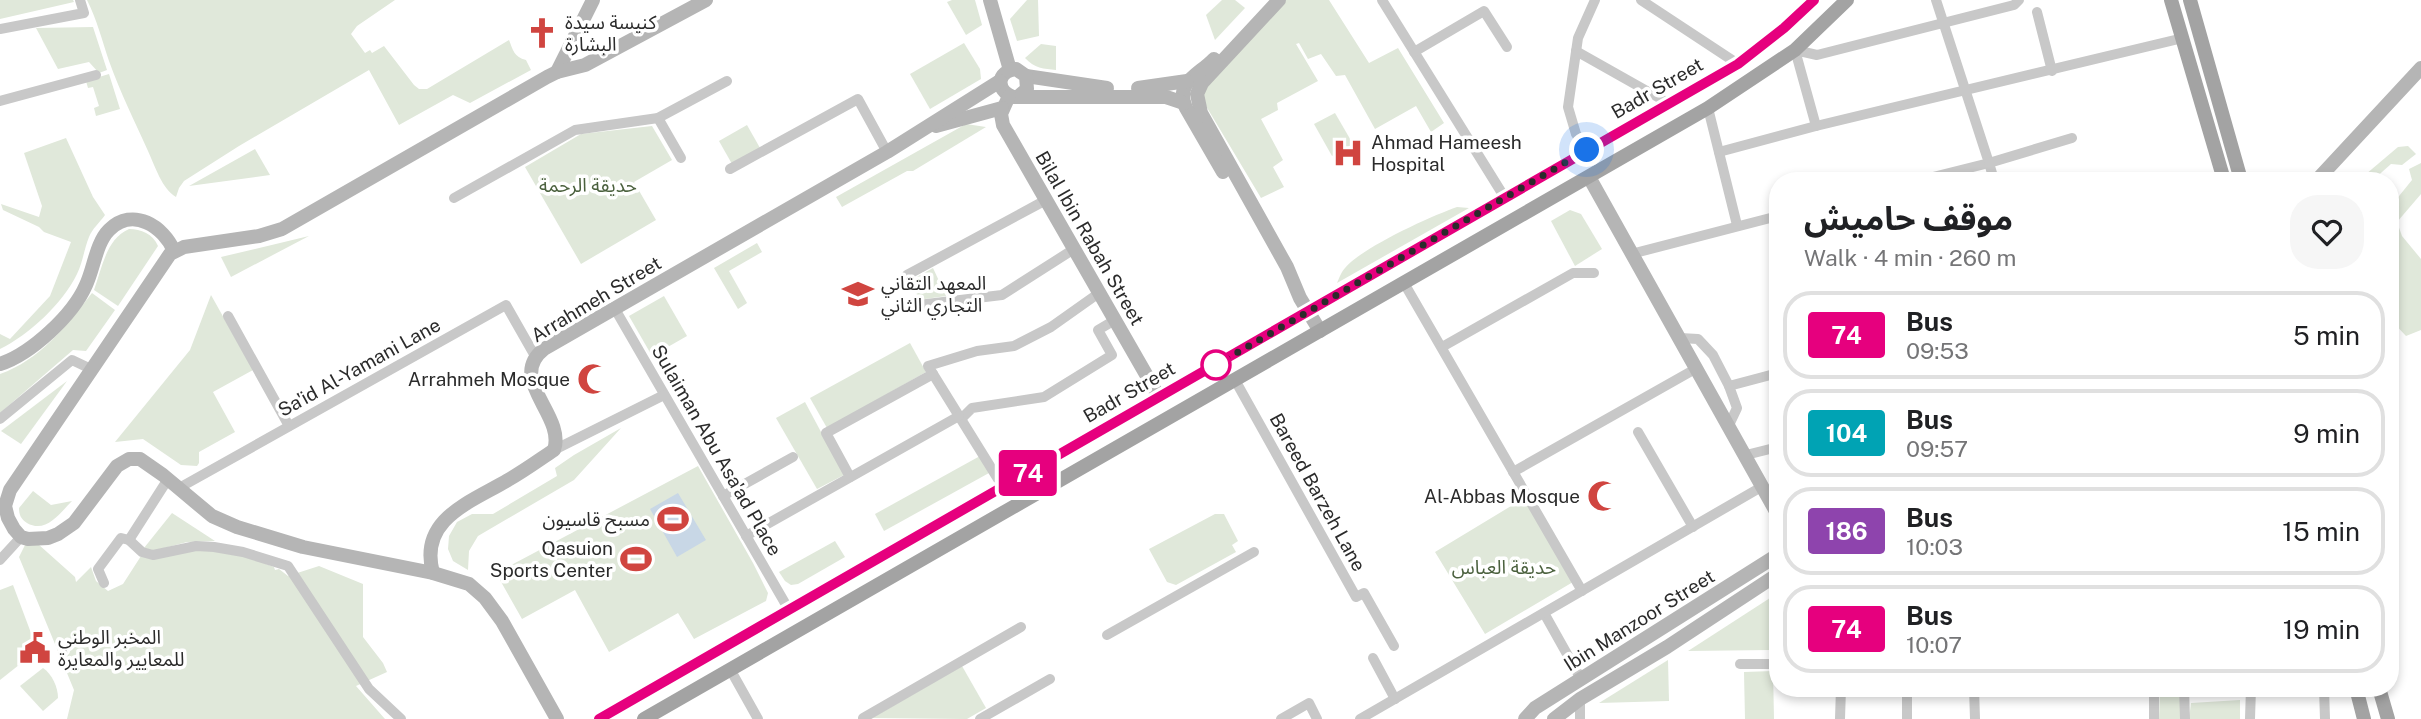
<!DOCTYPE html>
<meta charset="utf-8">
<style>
:root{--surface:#fff;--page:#f6f6f6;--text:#202124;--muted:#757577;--line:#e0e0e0}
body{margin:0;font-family:"Public Sans","Noto Sans Arabic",sans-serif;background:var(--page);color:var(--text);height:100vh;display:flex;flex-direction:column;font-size:26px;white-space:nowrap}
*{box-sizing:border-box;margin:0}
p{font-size:23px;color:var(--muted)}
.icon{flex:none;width:38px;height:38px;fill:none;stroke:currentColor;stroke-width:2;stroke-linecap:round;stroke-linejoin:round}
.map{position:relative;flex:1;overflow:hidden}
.details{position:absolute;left:1769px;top:172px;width:630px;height:525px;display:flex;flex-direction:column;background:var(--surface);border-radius:28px;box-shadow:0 4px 10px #0003}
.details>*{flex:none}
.badge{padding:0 14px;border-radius:5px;font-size:24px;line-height:46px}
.you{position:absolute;width:35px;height:35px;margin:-18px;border:5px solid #fff;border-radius:50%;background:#1a73e8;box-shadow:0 0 0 10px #1a73e833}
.map>.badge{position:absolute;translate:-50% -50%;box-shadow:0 0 0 4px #fff}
.round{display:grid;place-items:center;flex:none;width:74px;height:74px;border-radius:28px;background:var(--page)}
.summary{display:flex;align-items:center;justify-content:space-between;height:119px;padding:0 35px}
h1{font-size:33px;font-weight:700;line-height:52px}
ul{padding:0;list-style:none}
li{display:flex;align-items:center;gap:21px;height:88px;margin:0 14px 10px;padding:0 21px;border:4px solid var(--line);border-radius:28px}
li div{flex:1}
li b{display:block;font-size:26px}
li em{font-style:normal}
li .badge{min-width:77px;font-weight:700;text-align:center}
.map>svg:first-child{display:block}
.green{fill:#e0e8da}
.water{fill:#c8d7e6}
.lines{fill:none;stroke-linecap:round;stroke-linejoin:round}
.street{stroke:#c8c8c8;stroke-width:10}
.secondary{stroke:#b5b5b5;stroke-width:14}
.primary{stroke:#a3a3a3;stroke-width:14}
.line-casing{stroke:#fff;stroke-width:16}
.line{stroke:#e6007e;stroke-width:10}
.walk{stroke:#2b2b2b;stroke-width:7;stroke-dasharray:0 12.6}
.stop-dot{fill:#fff;stroke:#e6007e;stroke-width:3.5}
.labels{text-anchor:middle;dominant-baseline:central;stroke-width:7;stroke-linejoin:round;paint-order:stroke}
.poi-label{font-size:19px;fill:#2b2b2b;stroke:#fff;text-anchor:start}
.street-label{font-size:19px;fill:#2b2b2b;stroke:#fff}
.park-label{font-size:19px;fill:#4b613e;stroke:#fff}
</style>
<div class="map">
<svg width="2421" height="719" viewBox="0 0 2421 719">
<rect width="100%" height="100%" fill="#fff"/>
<g class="green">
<path d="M0 0H73L74 2 0 19Z"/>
<path d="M87 0H395L357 26 351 34 365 53 370 50 372 53 384 46 414 85 419 89H427L509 40C513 50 514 57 526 60L531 70 470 103 453 95 399 125 369 70 239 146 184 181 179 188 176 197C162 189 155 166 148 151 135 122 120 92 109 61 102 40 97 20 87 0Z"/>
<path d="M952 0H975L982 25 966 35 947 2Z"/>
<path d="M1027 0H1038L1039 36 1017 41 1010 19Z"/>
<path d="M1222 0H1235L1245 8 1215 40 1206 15Z"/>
<path d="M1286 0H1329L1369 63 1398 48 1444 123 1431 132 1416 106 1375 129 1345 75 1336 76 1321 54 1308 59 1299 43 1296 44 1318 81 1277 103 1278 110 1261 119 1283 160 1273 167 1284 187 1261 198 1203 101V90Z"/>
<path d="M93 27 107 70 99 73 89 62 58 69 36 28Z"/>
<path d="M964 43 980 69 981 79 930 109 910 74Z"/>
<path d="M1041 44 1056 46V70C1044 69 1034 68 1025 58Z"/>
<path d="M109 74 120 109 96 116 94 108 99 106 93 87 88 88 86 81Z"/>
<path d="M1335 113 1353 144 1332 156 1314 124Z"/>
<path d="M966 124 986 127 913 171H907L842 207 836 197Z"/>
<path d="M747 125 760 148 732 164 719 141Z"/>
<path d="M652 126 672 160 634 182 656 220 581 264 525 167 581 134Z"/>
<path d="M66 138 93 197 105 215C100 222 92 229 89 237 84 249 83 262 77 274 63 303 29 335 0 349V334L10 339 50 296 71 242 44 232 39 227 3 210 1 204 39 217 42 206 24 153Z"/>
<path d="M2408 146 2416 154 2402 165 2391 164 2373 180H2359L2398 147Z"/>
<path d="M255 149 270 175 189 186Z"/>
<path d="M2421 163V194L2397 222 2402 236 2421 259V330L2406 336 2391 320V206L2412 180 2409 169Z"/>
<path d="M1457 207 1469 208 1337 283C1339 279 1341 272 1345 268 1361 248 1431 216 1457 207Z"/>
<path d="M1570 210 1581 214 1602 249 1575 266 1551 221Z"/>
<path d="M129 229C141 229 153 234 158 246L118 306 94 290C102 268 106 239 129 229Z"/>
<path d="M309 236 231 277 221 257Z"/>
<path d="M757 243 762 252 729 271 747 303 738 309 714 268Z"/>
<path d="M933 268 946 296 918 300 913 279Z"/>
<path d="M92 293 115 310 86 351 73 350 0 413V374C40 360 66 326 92 293Z"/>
<path d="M211 295 253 370 213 392 235 432 199 452V463L197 466 181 465 143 439 115 442 190 350Z"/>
<path d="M664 296 687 336 652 356 629 316Z"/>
<path d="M910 343 926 372 827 428 810 398Z"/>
<path d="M67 381 21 444 1 431Z"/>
<path d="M805 402 844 475 817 489 776 418Z"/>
<path d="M621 428 574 480 478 536 469 551 468 570 453 561 448 549 449 536 457 522 472 514H493L557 476 555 468 574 455Z"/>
<path d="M980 456 989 473 884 531 875 514Z"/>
<path d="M698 466 753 563 768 593 766 601 694 639 678 613 609 652 575 590 522 619 496 573Z"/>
<path d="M33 491 51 505 72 501C60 513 46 534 27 523 21 519 19 515 19 508Z"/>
<path d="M1521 500 1524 506 1527 504 1573 582 1485 634 1435 552Z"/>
<path d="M172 513 215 541 187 542 153 551 144 548Z"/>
<path d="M1215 514H1224L1238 541 1232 545 1236 552 1176 585 1167 582 1149 549Z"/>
<path d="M835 541 845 557 798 584 791 585 785 581 779 572Z"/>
<path d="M26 543 38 544 75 577 76 582 91 567 96 581 108 591 123 584 141 556C159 554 179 549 197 550 223 550 249 557 274 567L275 570 279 569 288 576 319 566 363 584V637L383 663 387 672 356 686 385 719H67L74 690 19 557Z"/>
<path d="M13 585 34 641 29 657 0 680V590Z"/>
<path d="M1770 598 1771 650 1688 651Z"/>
<path d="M1668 660 1669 701 1599 703Z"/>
<path d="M962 666 986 708 967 719 872 718Z"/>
<path d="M43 668C52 674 58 687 58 698L43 711 20 686Z"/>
<path d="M1773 671 1774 719H1745L1744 672Z"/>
<path d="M2160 688H2180V719H2159Z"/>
<path d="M2240 700V719H2189L2191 703Z"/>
</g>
<path class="water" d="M678 493 706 540 677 557 650 509Z"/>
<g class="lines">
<g class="street">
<path d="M1382 0 1505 198"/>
<path d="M1641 0 1738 64"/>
<path d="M2037 12 2052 71"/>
<path d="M0 29 84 13 80 0"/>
<path d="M1576 51 1670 104"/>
<path d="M1414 52 1484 11 1507 47"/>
<path d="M0 101 96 75"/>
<path d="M1708 108 1737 225"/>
<path d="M658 118 681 158"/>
<path d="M1816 126 1795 50 1817 55 2014 5 2019 0"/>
<path d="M1587 150 1576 134 1568 107 1578 38 1595 0"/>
<path d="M1719 152 1816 126 2183 38"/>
<path d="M730 169 858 99 887 152"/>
<path d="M1921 180 1989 163 1936 0"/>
<path d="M1994 180 1989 163 2072 138"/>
<path d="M454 198 575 130 658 118 727 81"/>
<path d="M1631 254 1778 216"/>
<path d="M907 275 1046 200"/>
<path d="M1404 283 1582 591"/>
<path d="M910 306 1002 295 1074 249"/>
<path d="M615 309 789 610"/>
<path d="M228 316 289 426"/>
<path d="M1680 338 1698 339 1713 355 1729 386"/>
<path d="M1442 347 1573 273H1594"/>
<path d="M933 374 1003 487"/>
<path d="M1235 380 1356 597 1364 593 1394 646"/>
<path d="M0 419 72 360 91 369"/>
<path d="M961 419 972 408 1044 397 1112 355 1098 330 1115 320"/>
<path d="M1729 425 1737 408 1729 386 1778 373"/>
<path d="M1638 432 1693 527"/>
<path d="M554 450 664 395"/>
<path d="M1746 455 1778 447"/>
<path d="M1513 472 1697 368"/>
<path d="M850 477 826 433 933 374 928 366 977 351 1014 346 1051 327 1099 293"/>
<path d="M179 488 506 305 535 356"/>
<path d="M723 496 793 457"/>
<path d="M746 536 959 416"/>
<path d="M129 540 168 479"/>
<path d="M0 560 21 537"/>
<path d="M104 583 98 569 121 538 129 540 142 552 153 555 196 546 214 547 243 552 288 566 369 689 401 719"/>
<path d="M1544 613 1581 679"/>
<path d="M1107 635 1254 552"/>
<path d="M1373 658 1395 699"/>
<path d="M1740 664H1778"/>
<path d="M730 669 758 719"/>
<path d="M1974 688 1975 719"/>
<path d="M2154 688V719"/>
<path d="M2184 688 2185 719"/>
<path d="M2324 688 2325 719"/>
<path d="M863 718 1021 627"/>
<path d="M980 719 1050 679"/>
<path d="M1281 719 1309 703 1317 719"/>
<path d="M1360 719 1763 486"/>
<path d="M1580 719V699"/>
<path d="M1840 719 1841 688"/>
<path d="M1907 719V688"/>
<path d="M2250 719 2251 688"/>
</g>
<g class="secondary">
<path d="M990 0 1010 70"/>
<path d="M1279 0 1202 83 1197 94 1201 113 1287 267 1300 298 1320 331"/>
<path d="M1214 59C1199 75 1174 82 1186 108L1223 172"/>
<path d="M557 72 593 0"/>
<path d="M1026 76 1107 88"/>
<path d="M1138 88 1187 81"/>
<path d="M1020 95 1027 89 1026 76 1016 69C997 71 995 90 1013 97H1166L1184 103"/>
<path d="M1009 96 1001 114 1003 125 1159 397"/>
<path d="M936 126 1002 108"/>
<path d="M1589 177 1778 515"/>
<path d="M2317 180 2421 68"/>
<path d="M0 364C31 354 73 315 86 285 94 268 96 243 109 230 133 206 164 227 174 251"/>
<path d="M433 573C418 519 471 502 508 480 524 471 539 460 554 450 566 415 506 379 544 349L887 152 1000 81"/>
<path d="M557 719 502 621 485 598 469 584 433 573 303 547 237 527 212 516 163 475 140 459H129L117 466 74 523 58 534 48 538 28 539 21 537 14 529 8 518 5 506 10 490 170 254 184 247 259 236 282 229 547 77 557 72 585 65 706 0"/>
<path d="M1525 719 1535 708 1776 556"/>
<path d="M1554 719 1580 699 1667 647 1778 574"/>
</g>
<g class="primary">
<path d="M2171 0 2224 180"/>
<path d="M2190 0 2241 180"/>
<path d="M2356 688 2364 719"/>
<path d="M2379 688 2388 719"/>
<path d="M599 719 1738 64 1784 28 1813 0"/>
<path d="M644 719 1708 108 1795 50 1847 0"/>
</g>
</g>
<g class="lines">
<defs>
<path id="line" d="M599 719 1738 64 1784 28 1814 0"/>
</defs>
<use href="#line" class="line-casing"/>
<use href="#line" class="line"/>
<path class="walk" d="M1216 365 1587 150"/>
</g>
<defs>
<symbol id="church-bare" viewBox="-9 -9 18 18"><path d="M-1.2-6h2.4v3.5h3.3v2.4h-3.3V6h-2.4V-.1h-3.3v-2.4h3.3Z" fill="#d04540" stroke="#fff" stroke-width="2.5" paint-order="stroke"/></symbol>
<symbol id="hospital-bare" viewBox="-9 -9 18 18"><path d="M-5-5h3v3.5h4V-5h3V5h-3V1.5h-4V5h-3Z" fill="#d04540" stroke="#fff" stroke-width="2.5" paint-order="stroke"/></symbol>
<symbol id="university-bare" viewBox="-9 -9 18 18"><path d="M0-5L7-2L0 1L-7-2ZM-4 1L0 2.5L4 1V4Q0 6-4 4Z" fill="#d04540" stroke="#fff" stroke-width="2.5" paint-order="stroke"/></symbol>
<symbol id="mosque-bare" viewBox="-9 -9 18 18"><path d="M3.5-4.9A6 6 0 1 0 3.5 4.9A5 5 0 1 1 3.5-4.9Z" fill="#d04540" stroke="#fff" stroke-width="2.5" paint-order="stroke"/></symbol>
<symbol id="stadium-bare" viewBox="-9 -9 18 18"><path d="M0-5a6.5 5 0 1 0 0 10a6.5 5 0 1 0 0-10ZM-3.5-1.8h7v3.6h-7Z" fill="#d04540" stroke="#fff" stroke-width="2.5" paint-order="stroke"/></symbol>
<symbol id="civic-bare" viewBox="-9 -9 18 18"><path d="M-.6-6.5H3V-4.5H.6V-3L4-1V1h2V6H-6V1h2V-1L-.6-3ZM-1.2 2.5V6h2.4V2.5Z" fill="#d04540" stroke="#fff" stroke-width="2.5" paint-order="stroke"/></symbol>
</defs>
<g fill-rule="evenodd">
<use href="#church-bare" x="520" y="11" width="44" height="44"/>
<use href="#hospital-bare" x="1326" y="131" width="44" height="44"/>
<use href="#university-bare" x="836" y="272" width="44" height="44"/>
<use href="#mosque-bare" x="571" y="357" width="44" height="44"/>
<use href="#mosque-bare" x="1581" y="474" width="44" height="44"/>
<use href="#stadium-bare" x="651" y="497" width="44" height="44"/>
<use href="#stadium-bare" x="614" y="537" width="44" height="44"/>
<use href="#civic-bare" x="13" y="626" width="44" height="44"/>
</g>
<circle class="stop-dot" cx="1216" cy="365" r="14"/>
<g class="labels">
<g class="poi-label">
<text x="565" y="22">كنيسة سيدة<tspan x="565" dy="22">البشارة</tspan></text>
<text x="1371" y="142">Ahmad Hameesh<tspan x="1371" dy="22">Hospital</tspan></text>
<text x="881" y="283">المعهد التقاني<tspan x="881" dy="22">التجاري الثاني</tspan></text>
<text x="570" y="379" text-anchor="end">Arrahmeh Mosque</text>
<text x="1580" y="496" text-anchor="end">Al-Abbas Mosque</text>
<text x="650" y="519" text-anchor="end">مسبح قاسيون</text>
<text x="613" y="548" text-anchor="end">Qasuion<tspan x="613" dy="22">Sports Center</tspan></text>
<text x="58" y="637">المخبر الوطني<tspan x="58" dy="22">للمعايير والمعايرة</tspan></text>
</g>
<g class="street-label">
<text transform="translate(1657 88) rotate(-30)">Badr Street</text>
<text transform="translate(1090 238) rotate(60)">Bilal Ibin Rabah Street</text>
<text transform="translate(596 299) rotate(-31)">Arrahmeh Street</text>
<text transform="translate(359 367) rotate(-29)">Sa'id Al-Yamani Lane</text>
<text transform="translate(1129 392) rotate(-30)">Badr Street</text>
<text transform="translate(717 450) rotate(60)">Sulaiman Abu Asa'ad Place</text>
<text transform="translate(1318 492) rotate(61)">Bareed Barzeh Lane</text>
<text transform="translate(1639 620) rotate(-32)">Ibin Manzoor Street</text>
</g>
<g class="park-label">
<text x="588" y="185">حديقة الرحمة</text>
<text x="1504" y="567">حديقة العباس</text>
</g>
</g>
</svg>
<div class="you" style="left:1587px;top:150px"></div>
<b class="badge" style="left:1028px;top:473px;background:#e6007e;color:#fff">74</b>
<section class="details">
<div class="summary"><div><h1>موقف حاميش</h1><p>Walk · 4 min · 260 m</p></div><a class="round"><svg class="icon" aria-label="heart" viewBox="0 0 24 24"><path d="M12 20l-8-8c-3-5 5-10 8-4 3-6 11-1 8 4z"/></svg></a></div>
<ul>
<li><span class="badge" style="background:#e6007e;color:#fff">74</span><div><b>Bus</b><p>09:53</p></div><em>5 min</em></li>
<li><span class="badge" style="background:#00a3b4;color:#fff">104</span><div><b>Bus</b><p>09:57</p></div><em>9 min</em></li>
<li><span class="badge" style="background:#8e44ad;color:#fff">186</span><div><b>Bus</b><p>10:03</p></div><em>15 min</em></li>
<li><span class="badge" style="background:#e6007e;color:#fff">74</span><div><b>Bus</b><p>10:07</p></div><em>19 min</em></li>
</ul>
</section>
</div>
